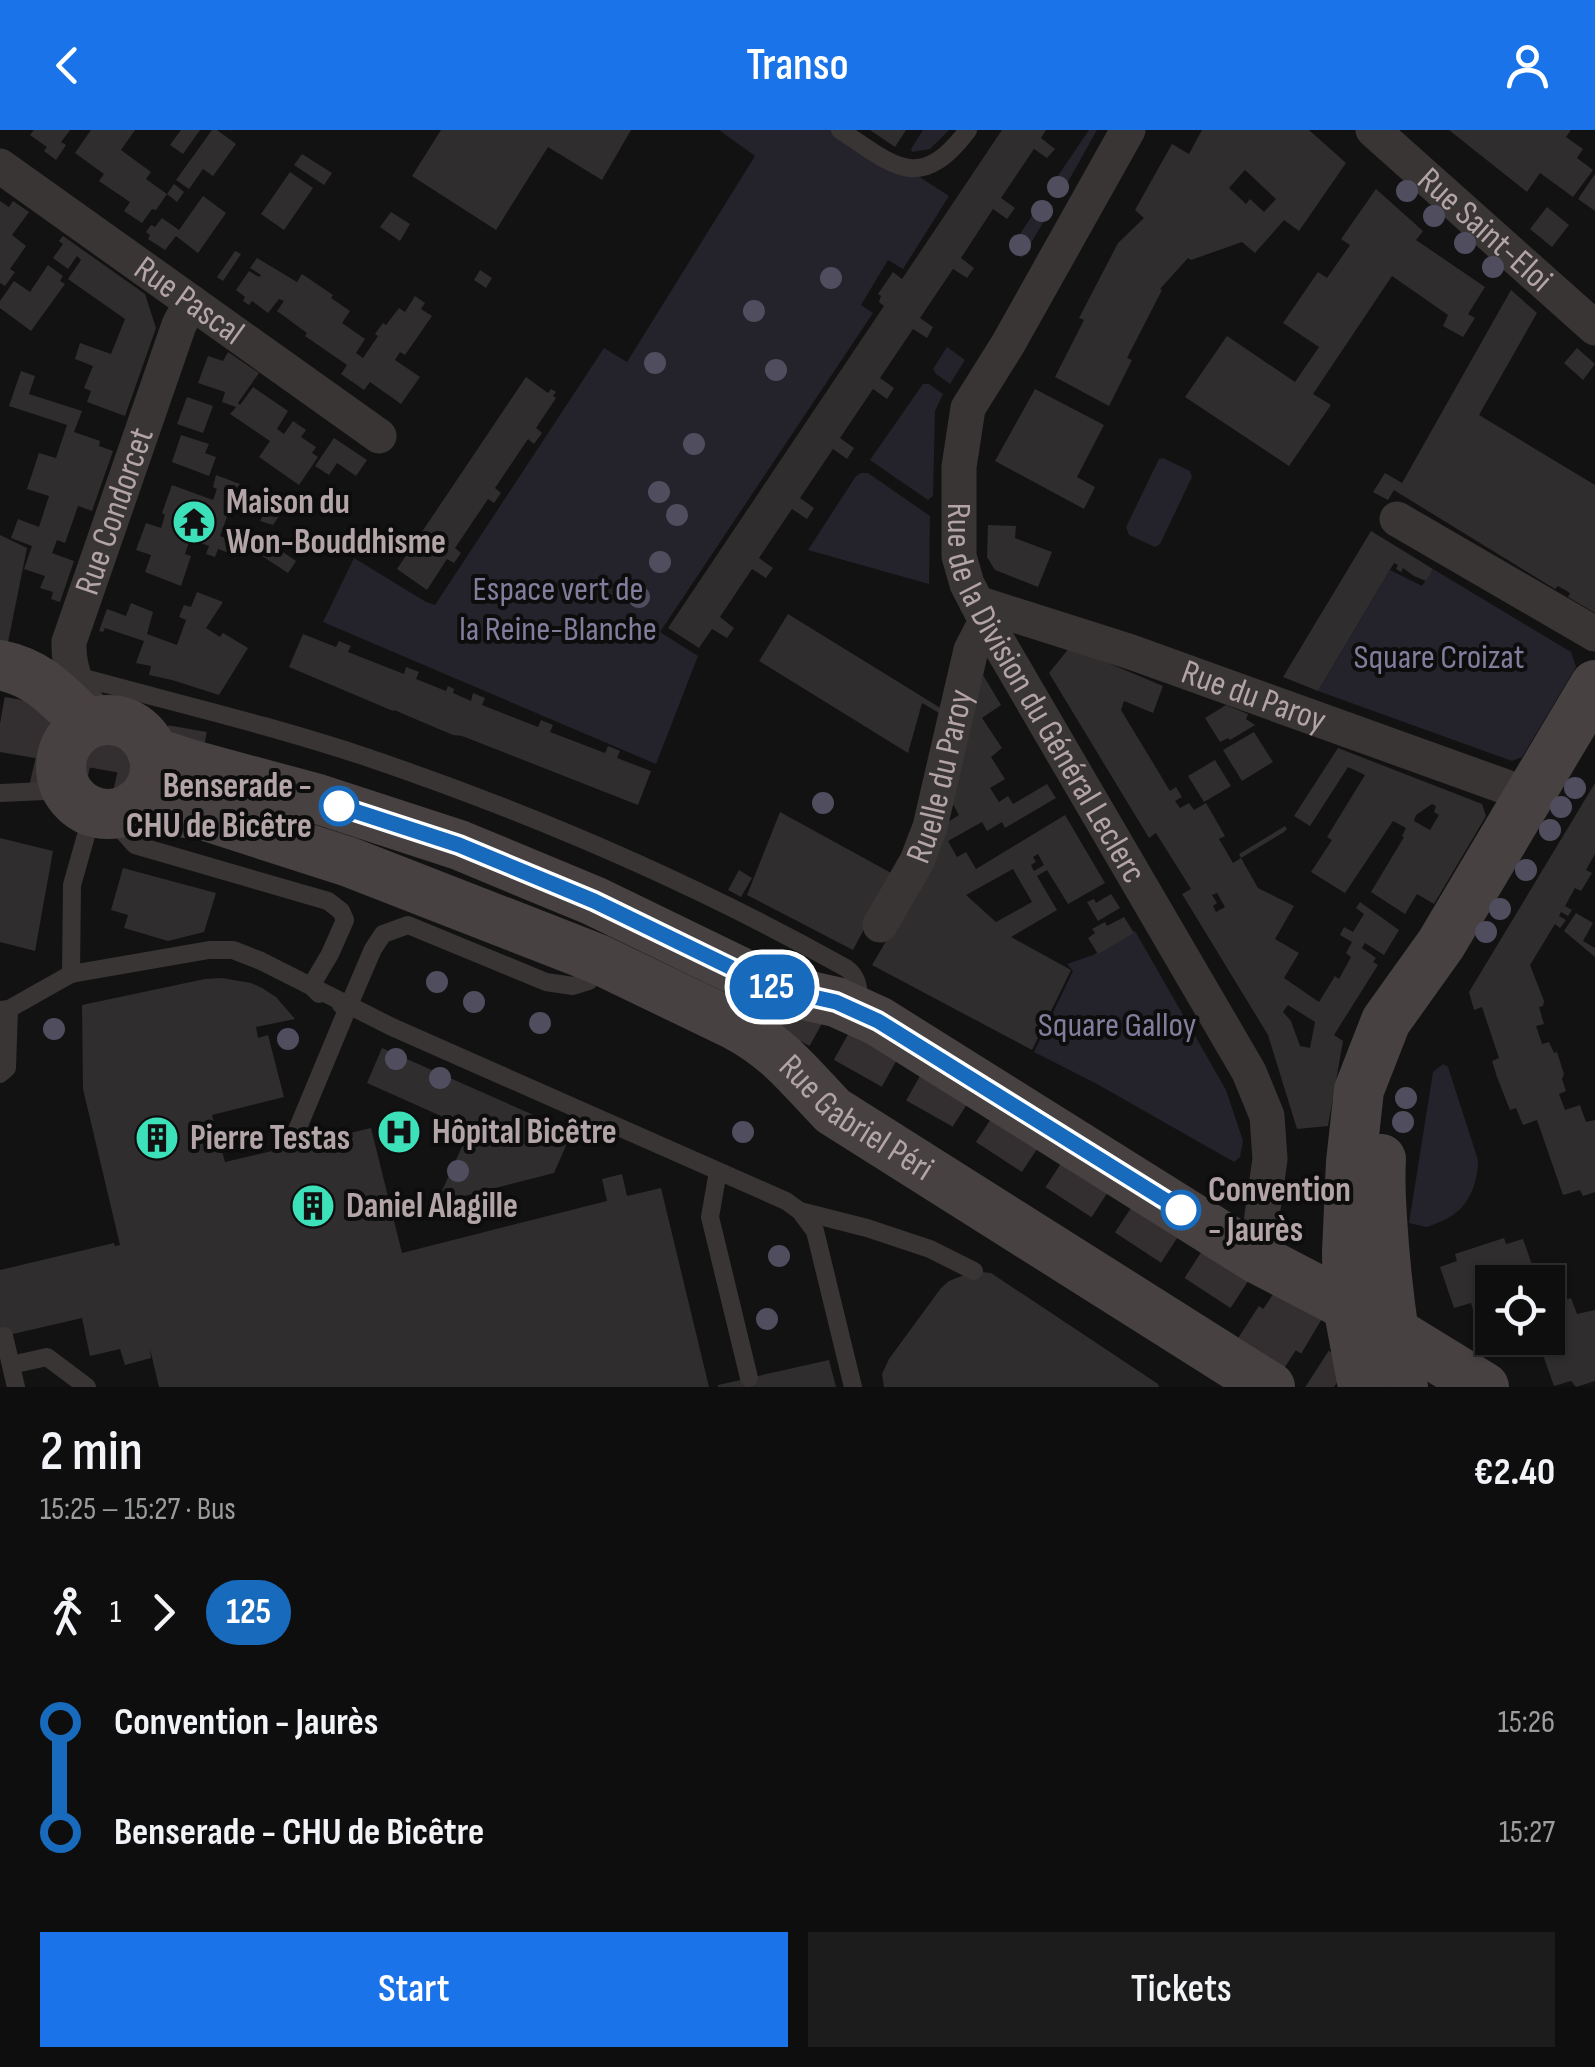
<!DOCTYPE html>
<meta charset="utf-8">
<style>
:root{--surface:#0e0e0e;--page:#1c1c1c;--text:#f1f3f6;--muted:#9b9c9e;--line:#2e2e2e;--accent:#1a73e8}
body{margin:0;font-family:"Sofia Sans Condensed",sans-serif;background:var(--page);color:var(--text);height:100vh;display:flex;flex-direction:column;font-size:38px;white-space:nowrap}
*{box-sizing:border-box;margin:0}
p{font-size:32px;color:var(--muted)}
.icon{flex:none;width:55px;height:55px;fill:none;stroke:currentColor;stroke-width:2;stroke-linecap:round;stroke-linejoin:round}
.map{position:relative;height:1257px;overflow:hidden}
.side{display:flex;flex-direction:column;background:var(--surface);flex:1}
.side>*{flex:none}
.badge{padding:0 20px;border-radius:32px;font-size:35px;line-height:65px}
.fabs{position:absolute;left:1475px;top:1135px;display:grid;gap:20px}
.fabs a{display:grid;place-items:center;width:90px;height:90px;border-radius:0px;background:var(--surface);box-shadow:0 2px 8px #0004,0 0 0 2px var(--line);font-size:50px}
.map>.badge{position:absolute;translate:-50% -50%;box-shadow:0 0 0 5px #fff}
.legs{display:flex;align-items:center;gap:15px;height:110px;padding:0 40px;font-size:32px}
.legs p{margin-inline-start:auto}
.headline{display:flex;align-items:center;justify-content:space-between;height:170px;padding:0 40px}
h1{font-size:55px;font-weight:600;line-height:75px}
.button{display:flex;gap:20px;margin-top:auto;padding:20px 40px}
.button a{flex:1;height:115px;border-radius:0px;background:var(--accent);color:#fff;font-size:40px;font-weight:600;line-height:115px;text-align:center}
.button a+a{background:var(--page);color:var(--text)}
ul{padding:0 40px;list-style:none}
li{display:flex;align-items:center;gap:35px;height:110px;font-size:38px}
li i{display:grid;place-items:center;width:15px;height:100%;margin:0 12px;background:currentColor}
li i::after{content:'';width:25px;height:25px;margin:-12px;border:8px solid;border-radius:50%;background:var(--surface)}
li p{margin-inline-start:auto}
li:first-child i{background:linear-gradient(#0000 50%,currentColor 0)}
li:last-child i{background:linear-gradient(currentColor 50%,#0000 0)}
header{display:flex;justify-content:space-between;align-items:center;height:130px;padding:0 40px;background:var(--accent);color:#fff;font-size:45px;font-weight:600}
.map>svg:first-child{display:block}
.green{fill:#24222a}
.building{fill:#2f2d2d;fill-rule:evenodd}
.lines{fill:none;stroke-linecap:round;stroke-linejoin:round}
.highway-tunnel{stroke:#332f30;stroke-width:55;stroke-dasharray:55 28;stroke-linecap:butt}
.lane{stroke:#3a3535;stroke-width:18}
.street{stroke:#3a3535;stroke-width:35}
.secondary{stroke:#484142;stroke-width:50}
.tree{fill:#504d5e}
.line-1-casing{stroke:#fff;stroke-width:22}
.line-1{stroke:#186abd;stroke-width:15}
.stop-1-dot{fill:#fff;stroke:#186abd;stroke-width:5}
.labels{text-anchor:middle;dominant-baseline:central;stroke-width:8;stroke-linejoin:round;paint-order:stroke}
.street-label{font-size:35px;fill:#b3a4a7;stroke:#0e0d0d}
.poi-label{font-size:35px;font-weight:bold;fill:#b3a4a7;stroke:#0e0d0d;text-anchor:start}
.park-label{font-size:35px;fill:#827d9c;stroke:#0e0d0d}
.stop-label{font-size:35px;font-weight:bold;fill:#b3a4a7;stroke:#0e0d0d;text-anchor:end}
</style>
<header><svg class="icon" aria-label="back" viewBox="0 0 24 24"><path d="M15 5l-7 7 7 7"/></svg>Transo<svg class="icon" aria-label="person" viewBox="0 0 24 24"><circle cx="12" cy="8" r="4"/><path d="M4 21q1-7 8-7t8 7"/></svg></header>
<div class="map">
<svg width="1595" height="1257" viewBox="0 0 1595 1257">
<rect width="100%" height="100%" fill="#131212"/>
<g class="green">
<path d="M719 0H847L949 66 903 139 888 130 861 175 873 183 660 502 698 526 656 634 323 492 354 428 426 472 435 475 604 218 627 232 755 26Z"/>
<path d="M923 0H949L930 19 912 22 911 19Z"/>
<path d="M1089 0H1097L1060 66 1052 60 1051 56Z"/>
<path d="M1045 71 1053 76 1022 128 1010 119 1041 72Z"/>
<path d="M947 217 965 230 950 254 936 244 933 239Z"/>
<path d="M923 254H929L943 264 935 281 933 366 928 370 870 330Z"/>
<path d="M1163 328 1190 341 1192 347 1160 414 1155 417 1129 405 1126 397 1159 329Z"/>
<path d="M861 343H868L930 386 929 454 808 420 856 346Z"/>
<path d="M1433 439 1571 522 1576 537 1522 627 1512 631 1318 561 1390 440 1422 456Z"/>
<path d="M1135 801 1226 960 1243 1011 1240 1027 1234 1032 1097 954 1034 922 1073 841 1067 834 1093 825Z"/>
<path d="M1443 934 1448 937 1478 1030C1478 1056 1467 1081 1442 1091 1436 1093 1431 1096 1426 1097 1425 1097 1410 1093 1409 1093L1433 942Z"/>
</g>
<g class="building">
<path d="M34 0H70L61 12 66 15 56 30 44 21 47 17 30 5Z"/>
<path d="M91 0H135L121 20 151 42 146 49 167 64 174 54 184 62 177 72 167 64 156 80 152 79 142 93 124 81 130 72 99 51 104 44 75 23Z"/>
<path d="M181 0H200L183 24 170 15Z"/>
<path d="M212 0H217L236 14 213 46 203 39 189 59 176 50Z"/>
<path d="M441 0H631L602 50 548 17 496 100 412 46Z"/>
<path d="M870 0H906L895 17Z"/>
<path d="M1002 0H1046L1041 8 1055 19 1047 28 1034 19 1001 68 1015 78 1007 89 993 79 961 128 974 138 967 148 953 139 920 188 933 197 927 208 913 199 880 248 894 258 887 269 873 259 840 308 854 318 847 329 833 319 800 368 814 378 807 389 792 379 759 428 773 438 766 448 752 439 720 487 734 498 727 508 712 499 699 518 668 498 884 176 879 172 881 166 878 164 893 142 902 149Z"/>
<path d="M1202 0H1309L1346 33 1299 101 1284 90 1255 123 1242 112 1191 130 1188 128 1160 159 1162 160 1127 228 1132 230 1109 276 1055 247 1084 190 1079 188 1118 113 1144 88 1135 80 1172 14 1189 24ZM1245 40 1276 69 1264 82 1250 69 1246 74 1229 58Z"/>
<path d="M1449 0H1571L1566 7 1583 19 1577 28 1593 40 1573 67 1540 43 1527 62Z"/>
<path d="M302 24 332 43 324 55 294 35Z"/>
<path d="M290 42 313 58 284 100 261 84Z"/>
<path d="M1595 44V81L1578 69Z"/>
<path d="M1376 59 1423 101 1416 110 1485 157 1468 184 1475 188 1463 207 1443 196 1448 185 1392 146 1313 264 1331 275 1289 336 1185 267 1227 206 1295 252 1319 217 1283 193 1318 142 1327 148 1350 115 1341 109Z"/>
<path d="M203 66 226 83 198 123 176 106 165 120 148 109 150 105 146 102 151 95 155 97 162 88 179 100Z"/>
<path d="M0 71 9 77 13 71 29 82 12 105 26 116 10 139 15 142 5 156 0 153Z"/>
<path d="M1547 77 1569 95 1552 117 1530 99Z"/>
<path d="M391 82 410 94 400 111 380 97Z"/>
<path d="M63 106 145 164 156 198 125 286 87 272 91 261 84 258 93 236 75 229 80 213 111 224 125 189 68 149 81 130 77 126 68 139 53 128 63 114 59 111Z"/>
<path d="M235 121 241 124 223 151 217 147Z"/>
<path d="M257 128 297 152 302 144 333 165 331 168 350 181 342 193 365 209 356 223 363 228 378 206 375 204 383 193 386 195 399 178 405 182 415 166 425 173 421 179 432 186 405 225 400 222 395 230 420 247 401 274 370 252 364 260 341 244 347 235 305 206 307 203 277 181 284 171 279 169 268 183 252 171 249 175 243 171 245 167 236 160 249 141 259 147 261 145 250 138Z"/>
<path d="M48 135 63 146 60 151 65 154 31 201 0 178V171L14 151 30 162Z"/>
<path d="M480 140 492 148 486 158 474 150Z"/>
<path d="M1511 160 1537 183 1479 285 1595 355V483L1568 467 1570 463 1558 456 1555 459 1397 362 1394 360 1388 370 1373 362 1385 343 1402 353Z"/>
<path d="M1577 218 1595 234 1583 250 1564 233Z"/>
<path d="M228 222 259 243 238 273 240 275 253 257 288 281 277 299 284 304 293 291 306 300 301 307 316 317 312 323 318 327 299 355 259 327 270 311 230 284 236 277 222 272 225 262 198 253 208 226 223 231Z"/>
<path d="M21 241 35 246 29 264 82 281 74 302 100 311 99 316 113 321 92 381 78 376 65 413 57 410 52 423 74 431 60 472 51 469 53 462 40 458 45 446 24 439 32 416 11 408 18 389 39 397 49 366 27 359 39 323 56 328 67 295 9 276Z"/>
<path d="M526 247 548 263 551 259 556 262 553 266 556 268 536 298 542 303 534 314 528 309 495 358 501 363 494 373 488 369 455 418 461 423 454 433 447 429 427 460 397 439Z"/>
<path d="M1035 259 1104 295 1077 347 1095 357 1084 379 995 331Z"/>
<path d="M187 267 213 276 203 303 177 294Z"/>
<path d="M181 305 209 314 205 323 216 327 209 346 172 332Z"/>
<path d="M334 308 367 330 356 346 337 333 329 345 315 336Z"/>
<path d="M216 345 240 354 232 364 235 365 220 406 233 411 229 423 218 419 215 427 206 424 209 416 190 409 185 424 191 426 181 456 145 442 151 425 136 420 146 393 161 398 165 385 162 383 172 355 213 370 217 359 213 357Z"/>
<path d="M268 377 282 382 273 395 260 391Z"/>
<path d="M988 395 1016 396 1015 408 1052 422 1038 457 995 440 987 427Z"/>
<path d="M1371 401 1433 439 1426 451 1414 446 1403 438 1401 442 1396 439 1398 435 1394 433 1318 561 1283 547Z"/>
<path d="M0 405 27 418 7 517 0 516Z"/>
<path d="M264 409 296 431 288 443 256 422Z"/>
<path d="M197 462 223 472 206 498 220 507 223 503 248 518 219 565 172 550 149 545 151 536 136 533 144 511 105 498 103 502 99 501 107 479 126 486 131 473 153 482 147 504 177 515 186 490 179 487 184 475 191 477Z"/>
<path d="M788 484 947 582 946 587 922 573 908 623 759 531Z"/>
<path d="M303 504 336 517 339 511 351 516 348 522 404 544 406 537 419 542 416 549 446 561 448 556 454 559 453 563 471 571 473 563 485 568 482 575 538 597 541 590 553 595 550 602 605 623 608 616 620 621 617 628 651 641 638 675 462 606 453 605 394 580 393 581 289 537Z"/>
<path d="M1070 517 1163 556 1153 583 1124 571 1121 580 1170 661 1176 657 1182 667 1175 671 1180 678 1189 673 1194 680 1206 673 1225 706 1219 709 1233 733 1241 728 1258 758 1294 776 1275 809 1299 823 1284 848 1319 872 1335 846 1339 849 1351 827 1346 823 1352 812 1340 805 1344 797 1353 802 1364 784 1356 778 1360 772 1399 800 1384 825 1365 813 1362 818 1376 828 1373 832 1378 835 1334 905 1343 911 1328 996 1297 999 1268 905 1182 764 1191 759 1156 703 1149 708 1049 543ZM1217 763 1225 777 1216 782 1213 776 1217 773 1212 765ZM1288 875 1315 892 1310 918 1300 916 1291 891 1283 882Z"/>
<path d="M980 540 1001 575 982 588 1002 618 991 627 1005 649 990 658 999 672 1008 666 1013 674 1047 654 1056 668 1005 698 1002 692 987 701 982 692 948 711 957 727 966 722 976 739 1065 685 1105 753 1068 774 1047 740 1037 746 1057 780 1011 807 1071 840 1032 920 872 835 931 735 943 695 959 685 949 667ZM1038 724 1044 735 1034 741 1031 735 1036 732 1033 727ZM1013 739 1032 772 996 792 966 765Z"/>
<path d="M1226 575 1248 584 1246 589 1255 595 1230 610 1228 608 1220 612 1205 588Z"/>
<path d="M1254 602 1273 632 1242 651 1223 620Z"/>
<path d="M1338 618 1482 674 1486 686 1434 774 1417 764 1405 784 1371 762 1404 707 1402 706 1406 698 1393 691 1345 763 1311 742 1332 710 1327 707 1365 645 1348 637 1310 696 1294 686ZM1432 674 1436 676 1434 682 1439 685 1430 700 1414 691 1416 685Z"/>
<path d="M1215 630 1231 656 1204 672 1188 646Z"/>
<path d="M1595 653V724L1586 740 1592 743 1581 761 1575 758 1565 776 1572 780 1568 786 1561 782 1559 786 1566 790 1560 798 1555 794 1530 835 1544 871 1543 876 1539 877 1544 894 1536 896 1542 914 1549 912 1554 923 1557 922 1564 944 1562 949 1566 961 1559 964 1565 980 1580 975 1586 992 1595 990V1062L1583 1066 1580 1060 1563 1065 1537 990 1523 995 1516 978 1510 980 1497 947 1492 931 1499 928 1482 877 1474 880 1469 862Z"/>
<path d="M780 682 893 744 853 820 747 765Z"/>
<path d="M1285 696 1287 699 1284 702 1241 728 1239 724Z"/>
<path d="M0 708 53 721 35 821 0 812Z"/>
<path d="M123 738 216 763 204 802 168 811 124 798 128 785 111 780Z"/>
<path d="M739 740 752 748 741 767 728 760Z"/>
<path d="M1111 764 1120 778 1098 791 1087 772 1094 769 1096 773Z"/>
<path d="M1576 783 1593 793 1583 811 1595 818V827L1564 801Z"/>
<path d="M1124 787 1134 803 1098 824 1088 808 1095 803 1092 799 1105 792 1107 796Z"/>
<path d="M222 848 251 853 262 858 276 867 295 889 256 897 258 908 268 905 284 967 212 985 225 1032 371 998 402 1123 607 1071 602 1049 622 1044 627 1066 661 1058 709 1257H159L150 1219 151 1228 125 1235 120 1219 90 1226 82 1188 0 1207V1140L114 1113 115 1116 120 1115 83 959 82 875 205 849Z"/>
<path d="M382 918 572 1002 554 1043 453 1069 441 1063 470 999 367 953Z"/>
<path d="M1504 1108 1506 1114 1523 1109 1538 1152H1492V1174L1473 1180 1471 1173 1454 1178 1440 1137 1457 1131 1455 1124Z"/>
<path d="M974 1141 991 1143 1158 1254 1159 1257H884L882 1244 889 1229 941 1158 949 1151Z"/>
<path d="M1571 1168 1577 1184 1595 1180V1251L1576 1257 1571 1251 1554 1256 1537 1208H1548V1176Z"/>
<path d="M829 1230 836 1257H718V1255Z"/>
</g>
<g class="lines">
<g class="highway-tunnel">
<path d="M0 594 202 629"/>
<path d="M34 635 194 672"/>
<path d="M775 865 965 972 1307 1195 1391 1245"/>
<path d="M1244 1199 1334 1257"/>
</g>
<g class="lane">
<path d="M840 0C894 36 920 64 968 0"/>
<path d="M73 545C171 572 270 595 366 627 531 683 694 753 846 838 860 848 858 861 860 877"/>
<path d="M0 663 68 660"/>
<path d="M107 684 135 715 328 771 341 781 345 790 330 824 311 856 319 864"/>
<path d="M71 844 72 755 93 681"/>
<path d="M341 875H349L373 819 383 804 408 795 546 852 573 856 589 851 598 831"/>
<path d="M0 880 9 879 71 844 209 820H233L261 831 392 897 786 1071 800 1081 815 1101 853 1257"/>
<path d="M0 944 7 938 9 879"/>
<path d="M297 1000 349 875"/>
<path d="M718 1041 710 1087 749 1248"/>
<path d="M800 1081 867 1098 930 1119 974 1141"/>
<path d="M4 1206 16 1257"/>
<path d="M11 1235 47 1227 87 1257"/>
</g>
<g class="street">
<path id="s1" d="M1128 0 1008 214 968 278 959 337V426L967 454 986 491 1249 942 1267 986 1270 1029 1256 1128"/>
<path id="s2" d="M1373 0 1595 198"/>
<path id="s3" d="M0 36 379 306"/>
<path d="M1397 389 1595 504"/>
<path id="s4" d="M977 473 1131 522 1531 666"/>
<path id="s5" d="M96 585C79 563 68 541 69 512L179 195 191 172"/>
<path id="s6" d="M880 795 917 731 930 697 971 520 986 491"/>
</g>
<g class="secondary">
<path d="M0 535C40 543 59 567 87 594"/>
<circle cx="108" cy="637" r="47"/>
<path d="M152 622 192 635 318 669 459 715 594 771 773 858 836 872 878 891 1256 1128 1373 1189 1484 1257"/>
<path id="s7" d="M135 675 206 686 349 732 598 829 735 895C779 918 799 946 833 981L1270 1257"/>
<path d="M1381 1029C1379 1059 1382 1087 1384 1116 1388 1164 1394 1210 1403 1257"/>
<path d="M1363 1257 1348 1176 1347 1123 1351 1032 1359 960 1386 891 1441 814 1595 555"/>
</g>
</g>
<g class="tree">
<circle cx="1058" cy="57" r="11"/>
<circle cx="1407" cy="61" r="11"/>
<circle cx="1042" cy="81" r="11"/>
<circle cx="1434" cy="86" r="11"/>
<circle cx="1465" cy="113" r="11"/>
<circle cx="1020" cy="115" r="11"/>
<circle cx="1493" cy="137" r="11"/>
<circle cx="831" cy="148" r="11"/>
<circle cx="754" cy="181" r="11"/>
<circle cx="655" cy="233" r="11"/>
<circle cx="776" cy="240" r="11"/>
<circle cx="694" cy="314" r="11"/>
<circle cx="659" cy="362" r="11"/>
<circle cx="677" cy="385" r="11"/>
<circle cx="660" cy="432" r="11"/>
<circle cx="639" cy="467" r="11"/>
<circle cx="1575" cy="658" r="11"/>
<circle cx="823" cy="673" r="11"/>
<circle cx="1561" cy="677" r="11"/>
<circle cx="1550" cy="700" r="11"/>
<circle cx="1526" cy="740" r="11"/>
<circle cx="1500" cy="779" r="11"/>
<circle cx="1486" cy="802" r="11"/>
<circle cx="437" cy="852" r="11"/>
<circle cx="474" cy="872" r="11"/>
<circle cx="540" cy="893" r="11"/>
<circle cx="54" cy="899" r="11"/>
<circle cx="288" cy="909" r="11"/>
<circle cx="396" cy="929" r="11"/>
<circle cx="440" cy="948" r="11"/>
<circle cx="1406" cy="968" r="11"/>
<circle cx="1403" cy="992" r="11"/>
<circle cx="743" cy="1002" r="11"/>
<circle cx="458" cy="1041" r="11"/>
<circle cx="779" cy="1126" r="11"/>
<circle cx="767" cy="1189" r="11"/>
</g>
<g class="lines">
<defs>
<path id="line-1" d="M339 676 459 715 594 771 773 858 836 872 878 891 1181 1080"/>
</defs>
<use href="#line-1" class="line-1-casing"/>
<use href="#line-1" class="line-1"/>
</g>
<defs>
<symbol id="temple-disc" viewBox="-11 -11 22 22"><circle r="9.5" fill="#3ce1b9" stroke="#0e0d0d"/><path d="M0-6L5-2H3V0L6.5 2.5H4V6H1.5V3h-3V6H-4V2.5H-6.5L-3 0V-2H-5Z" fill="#111"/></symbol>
<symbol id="hospital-disc" viewBox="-11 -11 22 22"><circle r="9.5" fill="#3ce1b9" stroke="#0e0d0d"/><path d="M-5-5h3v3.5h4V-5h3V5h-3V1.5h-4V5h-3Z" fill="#111"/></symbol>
<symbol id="building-disc" viewBox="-11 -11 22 22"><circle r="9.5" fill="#3ce1b9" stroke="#0e0d0d"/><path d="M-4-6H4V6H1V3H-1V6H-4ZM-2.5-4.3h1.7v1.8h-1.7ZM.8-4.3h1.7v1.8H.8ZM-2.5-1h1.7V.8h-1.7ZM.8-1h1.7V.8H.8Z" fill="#111"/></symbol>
</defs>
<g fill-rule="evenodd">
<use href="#temple-disc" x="169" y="367" width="50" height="50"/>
<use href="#hospital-disc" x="374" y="977" width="50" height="50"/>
<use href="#building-disc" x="132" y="983" width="50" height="50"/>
<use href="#building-disc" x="288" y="1051" width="50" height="50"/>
</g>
<g class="stop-1-dot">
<circle cx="339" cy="676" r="18"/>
<circle cx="1181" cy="1080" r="18"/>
</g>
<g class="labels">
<g class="street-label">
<text stroke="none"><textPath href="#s2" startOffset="150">Rue Saint-Eloi</textPath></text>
<text stroke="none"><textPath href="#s3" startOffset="232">Rue Pascal</textPath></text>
<text stroke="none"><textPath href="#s5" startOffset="218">Rue Condorcet</textPath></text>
<text stroke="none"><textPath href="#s1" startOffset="628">Rue de la Division du Général Leclerc</textPath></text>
<text stroke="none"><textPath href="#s4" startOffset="292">Rue du Paroy</textPath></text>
<text stroke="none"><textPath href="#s6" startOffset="162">Ruelle du Paroy</textPath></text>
<text stroke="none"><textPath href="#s7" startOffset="795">Rue Gabriel Péri</textPath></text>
</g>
<g class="poi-label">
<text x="226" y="372">Maison du<tspan x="226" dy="40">Won-Bouddhisme</tspan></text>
<text x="432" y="1002">Hôpital Bicêtre</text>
<text x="190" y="1008">Pierre Testas</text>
<text x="346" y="1076">Daniel Alagille</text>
</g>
<g class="park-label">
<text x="558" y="459">Espace vert de<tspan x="558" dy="40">la Reine-Blanche</tspan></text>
<text x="1439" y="527">Square Croizat</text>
<text x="1117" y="895">Square Galloy</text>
</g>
<g class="stop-label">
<text x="312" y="656">Benserade -<tspan x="312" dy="40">CHU de Bicêtre</tspan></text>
<text x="1208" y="1060" text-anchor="start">Convention<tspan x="1208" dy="40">- Jaurès</tspan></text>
</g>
</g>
</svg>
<div class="fabs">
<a><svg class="icon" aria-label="locate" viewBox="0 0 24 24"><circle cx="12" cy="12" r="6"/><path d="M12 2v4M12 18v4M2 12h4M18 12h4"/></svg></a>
</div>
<b class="badge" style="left:772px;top:857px;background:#186abd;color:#fff">125</b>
</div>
<section class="side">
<div class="headline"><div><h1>2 min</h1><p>15:25 – 15:27 · Bus</p></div><b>€2.40</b></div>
<div class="legs"><svg class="icon" aria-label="walk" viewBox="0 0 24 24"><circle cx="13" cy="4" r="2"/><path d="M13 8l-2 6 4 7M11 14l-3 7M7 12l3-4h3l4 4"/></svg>1<svg class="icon" aria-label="forward" viewBox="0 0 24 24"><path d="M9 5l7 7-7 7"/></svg><b class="badge" style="background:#186abd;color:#fff">125</b></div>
<ul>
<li><i style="color:#186abd"></i><b>Convention - Jaurès</b><p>15:26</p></li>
<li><i style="color:#186abd"></i><b>Benserade - CHU de Bicêtre</b><p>15:27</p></li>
</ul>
<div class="button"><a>Start</a><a>Tickets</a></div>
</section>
